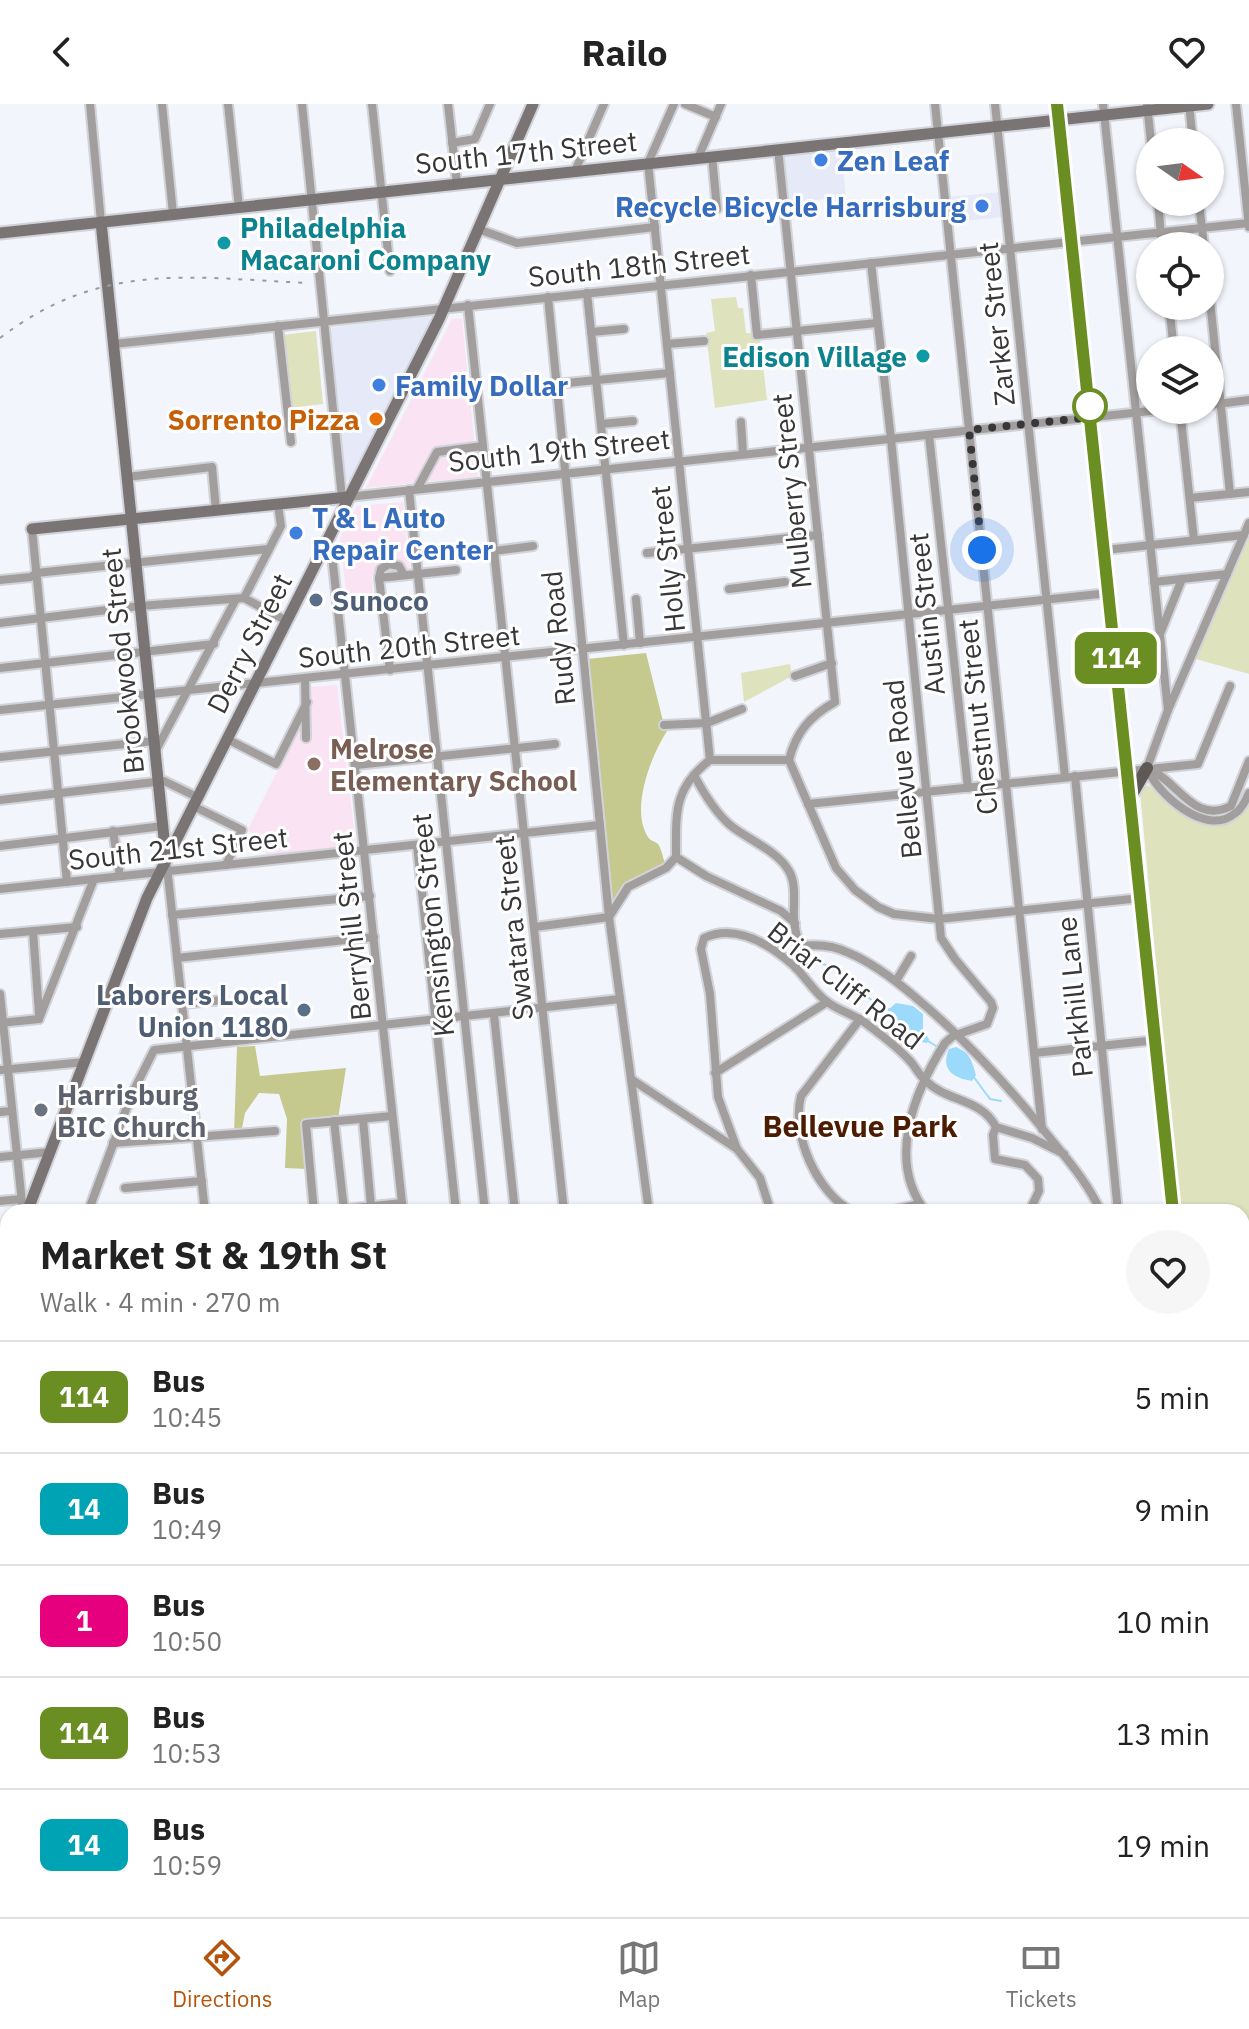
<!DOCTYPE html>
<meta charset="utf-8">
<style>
:root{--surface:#fff;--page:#f6f6f6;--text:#222;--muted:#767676;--line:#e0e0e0;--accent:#b45309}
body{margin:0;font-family:"IBM Plex Sans",sans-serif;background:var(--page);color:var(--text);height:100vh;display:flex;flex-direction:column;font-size:30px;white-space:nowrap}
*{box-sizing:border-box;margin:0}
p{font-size:26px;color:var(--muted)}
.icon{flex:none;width:44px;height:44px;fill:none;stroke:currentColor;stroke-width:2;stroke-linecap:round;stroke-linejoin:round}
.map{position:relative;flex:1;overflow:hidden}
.panel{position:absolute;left:0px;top:1100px;width:1250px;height:714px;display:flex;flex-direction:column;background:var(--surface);border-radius:24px 24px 0 0;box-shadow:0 2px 6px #0004}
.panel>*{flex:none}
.badge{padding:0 16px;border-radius:12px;font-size:28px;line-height:52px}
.needle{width:52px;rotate:104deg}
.tools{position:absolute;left:1136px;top:24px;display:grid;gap:16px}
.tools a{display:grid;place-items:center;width:88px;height:88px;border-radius:50%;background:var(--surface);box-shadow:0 2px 6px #0004;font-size:40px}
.you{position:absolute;width:40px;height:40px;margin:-20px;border:6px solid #fff;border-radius:50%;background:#1a73e8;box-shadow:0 0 0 12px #1a73e833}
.map>.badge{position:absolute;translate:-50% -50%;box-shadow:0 0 0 4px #fff}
.round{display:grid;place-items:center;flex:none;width:84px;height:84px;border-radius:42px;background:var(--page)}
.headline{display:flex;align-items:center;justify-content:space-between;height:136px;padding:0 40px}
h1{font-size:38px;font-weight:700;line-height:60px}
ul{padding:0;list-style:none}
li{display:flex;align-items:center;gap:24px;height:112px;padding:0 40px;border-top:2px solid var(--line)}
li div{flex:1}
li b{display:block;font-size:30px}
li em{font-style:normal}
li .badge{min-width:88px;font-weight:700;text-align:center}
header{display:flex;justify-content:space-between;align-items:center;height:104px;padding:0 40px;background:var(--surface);font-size:36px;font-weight:700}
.tabs{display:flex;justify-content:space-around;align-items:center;height:112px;border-top:2px solid var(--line);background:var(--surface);font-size:22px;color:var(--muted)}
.tabs a{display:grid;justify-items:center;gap:4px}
.tabs .active{color:var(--accent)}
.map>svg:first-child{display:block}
.built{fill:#e6eaf8}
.education{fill:#fae4f3}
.green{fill:#dee2bd}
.forest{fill:#c5c98e}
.water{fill:#9bdafb}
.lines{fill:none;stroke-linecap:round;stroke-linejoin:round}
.stream{stroke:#9bdafb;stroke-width:2}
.street-casing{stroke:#d1d3d9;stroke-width:12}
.secondary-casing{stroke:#d1d3d9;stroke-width:15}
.primary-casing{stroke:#d1d3d9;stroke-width:16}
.street{stroke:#a29e9e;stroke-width:8}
.secondary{stroke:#7a7574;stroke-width:11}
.primary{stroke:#5e5857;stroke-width:12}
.rail{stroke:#999a9f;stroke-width:2;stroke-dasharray:4 8;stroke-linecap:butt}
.line-casing{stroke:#fff;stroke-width:18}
.line{stroke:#6b8e23;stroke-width:12}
.walk{stroke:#37373a;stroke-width:8;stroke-dasharray:0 14.4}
.shop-dot{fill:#3f7fe0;stroke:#fff;stroke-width:3}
.culture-dot{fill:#0f9aa8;stroke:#fff;stroke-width:3}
.stop-dot{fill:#fff;stroke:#6b8e23;stroke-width:4}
.food-dot{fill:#e8710a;stroke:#fff;stroke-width:3}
.service-dot{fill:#5c6f8a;stroke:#fff;stroke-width:3}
.education-dot{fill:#8d6e63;stroke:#fff;stroke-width:3}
.worship-dot{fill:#6b7280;stroke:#fff;stroke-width:3}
.labels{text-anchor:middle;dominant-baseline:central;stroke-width:6;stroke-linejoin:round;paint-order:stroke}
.street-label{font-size:28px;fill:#37373a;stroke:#fff}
.shop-label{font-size:28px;font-weight:bold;fill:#366cbe;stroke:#fff;text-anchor:start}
.culture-label{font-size:28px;font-weight:bold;fill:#0d838f;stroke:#fff;text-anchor:start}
.food-label{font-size:28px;font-weight:bold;fill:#c56008;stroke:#fff;text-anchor:end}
.service-label{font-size:28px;font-weight:bold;fill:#4e5e75;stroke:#fff;text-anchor:start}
.education-label{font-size:28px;font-weight:bold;fill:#785e54;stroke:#fff;text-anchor:start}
.worship-label{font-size:28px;font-weight:bold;fill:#5b616d;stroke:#fff;text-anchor:start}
.neighbourhood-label{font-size:30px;font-weight:bold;fill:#4c1d02;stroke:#fff}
</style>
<header><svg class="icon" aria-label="back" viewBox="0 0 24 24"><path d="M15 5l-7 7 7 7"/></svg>Railo<svg class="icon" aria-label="heart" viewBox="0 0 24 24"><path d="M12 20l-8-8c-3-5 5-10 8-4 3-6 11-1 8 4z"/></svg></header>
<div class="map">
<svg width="1249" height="1813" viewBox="0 0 1249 1813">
<rect width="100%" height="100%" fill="#f3f5fc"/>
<g class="built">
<path d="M841 44 846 93 788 99 782 50Z"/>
<path d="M1002 88 1005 113 951 118 948 93Z"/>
<path d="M426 211 430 213V221L352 376 346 377 329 224Z"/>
<path d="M966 1806H1127L1128 1813H965Z"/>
</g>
<g class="education">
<path d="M462 214 478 373 366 384 452 215Z"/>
<path d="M403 398 410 468 372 472 374 506 348 508 340 433 357 402Z"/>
<path d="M337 581 356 742 266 752 264 733 247 727 302 618 311 607V583Z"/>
</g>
<g class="green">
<path d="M736 193 738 204H743L746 229H753L754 235 760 234 767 296 715 304 706 229 715 227 711 195Z"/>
<path d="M316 227 323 300 289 304 282 231Z"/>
<path d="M1249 434V570L1196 555Z"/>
<path d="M790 560 792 572 744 598 741 569Z"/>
<path d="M1148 681C1182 709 1212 742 1249 698V1166L1242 1129V1108H1179L1140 687Z"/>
<path d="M1242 1662C1249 1705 1249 1755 1242 1796Z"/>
<path d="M1134 1806H1238L1234 1813H1136Z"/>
</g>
<g class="forest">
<path d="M646 549 664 621H671C653 646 629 704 648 733 650 737 655 737 658 740 662 746 664 757 666 764L638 776 609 813 587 555Z"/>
<path d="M255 942 260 972 346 964 338 1015 304 1019 307 1065 285 1064 287 1015 279 990 259 989 245 1009 241 1029 234 1030 237 943Z"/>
</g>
<g class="water">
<path d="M896 899 913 902 923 910V927L929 935 927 939 922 938 919 929 904 924 889 913 887 907Z"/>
<path d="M956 943C971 949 972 958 976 971L972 977C953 974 940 965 949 945Z"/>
</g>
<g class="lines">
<g class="stream">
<path d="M820 859C845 866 863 897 891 906"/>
<path d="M928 937 936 942"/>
<path d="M973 972 990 995 1001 997"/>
</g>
<defs>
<g id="street">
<path d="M90 0 101 118"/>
<path d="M162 0 173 110"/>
<path d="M228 0 239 104"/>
<path d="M302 0 342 394"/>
<path d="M372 0 390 167"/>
<path d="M448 0 457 80"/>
<path d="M674 0 648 59 710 656"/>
<path d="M685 0 716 13"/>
<path d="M935 0 1042 1025"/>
<path d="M995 0 1065 673"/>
<path d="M1103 0 1168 606"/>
<path d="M1147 0 1151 38"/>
<path d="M1189 0 1193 38"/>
<path d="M1236 0 1249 123"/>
<path d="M452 39 475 35 490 0"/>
<path d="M778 45 835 598C810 612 796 628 789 656"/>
<path d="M712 52 717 105"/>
<path d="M698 54 721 0"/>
<path d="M575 67 604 0"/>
<path d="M1158 98 1162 142"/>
<path d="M1199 98 1204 142"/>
<path d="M478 125 517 139 655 123"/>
<path d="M871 159 891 335 941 834 955 855 991 898 993 904 987 920 953 932 945 939C914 988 886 1057 926 1108"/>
<path d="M751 171 757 231 877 219"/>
<path d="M587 189 624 541"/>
<path d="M548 193 609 813 649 1108"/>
<path d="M1210 196 1230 390"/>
<path d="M468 201 564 1108"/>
<path d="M1169 202 1174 246"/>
<path d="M278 222 291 338"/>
<path d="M591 228 624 225"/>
<path d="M114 240 1249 119"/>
<path d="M667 240 704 237"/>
<path d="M556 280 670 269"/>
<path d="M1210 301 1249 296"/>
<path d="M1180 306 1194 436"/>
<path d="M741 318 743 350"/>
<path d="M601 320 633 317"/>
<path d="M929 331 968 684"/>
<path d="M127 373 212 363 216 406"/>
<path d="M417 385 437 348 483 342"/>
<path d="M409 386 485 1108"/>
<path d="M348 393 1160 306"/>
<path d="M1190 394 1249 388"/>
<path d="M32 425 67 778"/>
<path d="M327 437 332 451 403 1108"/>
<path d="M1105 446 1244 431"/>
<path d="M647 449 818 431"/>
<path d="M454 452 533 442"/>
<path d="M404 471 399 462 389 460 381 465 379 474 456 466"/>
<path d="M379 474 390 566"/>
<path d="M0 476 31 473 36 469 269 445"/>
<path d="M1154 478 1227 470"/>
<path d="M729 485 785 478"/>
<path d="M244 494 281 422 278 401"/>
<path d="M636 495 640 539"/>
<path d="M0 519 140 502 244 494 287 517"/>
<path d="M1160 530 1182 475"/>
<path d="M0 564 214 540"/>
<path d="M795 572 832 559"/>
<path d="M305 575 306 634"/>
<path d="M0 606 1109 489"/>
<path d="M664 621 707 619 742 605"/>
<path d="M227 635 276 660 307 598"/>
<path d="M155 648 236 495"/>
<path d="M0 653 154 637"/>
<path d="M789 656 836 764 855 786 878 803 894 810 939 815 1141 794"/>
<path d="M356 661 555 640"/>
<path d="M1147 664 1168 606 1249 419"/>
<path d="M1147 664C1157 690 1206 733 1234 710 1241 706 1246 696 1249 689"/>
<path d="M1148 664C1179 678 1194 721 1231 702L1249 657"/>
<path d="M694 671C703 688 715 708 730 721 748 736 777 746 789 767 797 781 793 800 794 816 796 837 803 842 796 864"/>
<path d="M1075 672 1118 1108"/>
<path d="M0 696 164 677 197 693"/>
<path d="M808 700 1198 660 1230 582"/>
<path d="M193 702 242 726 226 761"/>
<path d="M113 727 120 772"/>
<path d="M417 741 456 1108"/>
<path d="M0 742 163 722"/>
<path d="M676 753 706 772 781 807 795 819"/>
<path d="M167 763 205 1108"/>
<path d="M0 785 600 721"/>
<path d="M172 811 370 792"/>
<path d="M535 823 609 813 628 783 666 764 676 753C676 710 673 684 710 656H789"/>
<path d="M33 827 39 910"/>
<path d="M0 830 77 823"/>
<path d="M801 842C817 840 835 842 849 849 873 859 895 876 915 893 963 933 1002 975 1042 1024 1064 1052 1086 1075 1101 1108"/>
<path d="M177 854 374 833"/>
<path d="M896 877 911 852"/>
<path d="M0 890 23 1108"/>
<path d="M182 900 223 896"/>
<path d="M494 911 515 1108"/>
<path d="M39 915 94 775"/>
<path d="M0 919 39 915"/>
<path d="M1034 949 1157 936"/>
<path d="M0 966 85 958"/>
<path d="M715 969 827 898"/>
<path d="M631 975 737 1045 760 1074 771 1108"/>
<path d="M131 992 192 989"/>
<path d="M0 1008 12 1007"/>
<path d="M363 1015 371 1102"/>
<path d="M334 1017 344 1105"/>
<path d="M996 1023 993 1031 995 1055 1025 1061 1038 1075 1039 1087 1029 1108"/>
<path d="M113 1039 275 1027"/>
<path d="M737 1045 718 993 710 890 701 845 704 834C736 819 769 840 793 861 805 872 813 887 826 897 837 906 852 910 864 918 880 930 897 942 911 958 916 964 920 972 926 977 947 998 981 994 996 1023L1032 1034 1064 1050"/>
<path d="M0 1053 50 1048"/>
<path d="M125 1084 202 1077"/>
<path d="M0 1097 21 1095"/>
<path d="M88 1108 131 992 154 946 620 895"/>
<path d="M314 1108 306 1020 392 1012"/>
<path d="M318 1108 402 1099"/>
<path d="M853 1108C817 1089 791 1031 801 992L860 915"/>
<path d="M884 1108 920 1100"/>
<path d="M0 1141 8 1140"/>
<path d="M0 1319 8 1298"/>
<path d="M1242 1320 1249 1375"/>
<path d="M1242 1411 1249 1410"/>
<path d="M0 1439 8 1418"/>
<path d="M0 1451 8 1454"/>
<path d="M0 1540 8 1520"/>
<path d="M0 1586 8 1589"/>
<path d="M0 1650 8 1629"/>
<path d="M0 1682 8 1685"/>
<path d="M218 1806 219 1813"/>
<path d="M824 1806 830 1813"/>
<path d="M84 1813 85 1806"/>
<path d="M130 1813 131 1806"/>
<path d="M764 1813 770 1806"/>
<path d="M921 1813V1806"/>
</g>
<g id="secondary">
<path d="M101 118 166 754"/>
<path d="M0 129 1208 0"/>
<path d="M32 425 348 393"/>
<path d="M27 1108 147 794 439 215 533 0"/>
<path d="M0 1184 8 1162"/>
<path d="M0 1770H8"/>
<path d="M379 1806 455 1813"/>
<path d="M656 1813 657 1806"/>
</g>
<g id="primary">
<path d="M1057 0 1173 1108"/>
<path d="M1131 692 1147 664"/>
<path d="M1242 1572 1249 1571"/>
<path d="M1242 1589 1249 1594"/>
</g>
</defs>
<use href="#street" class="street-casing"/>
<use href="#secondary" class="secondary-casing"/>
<use href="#primary" class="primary-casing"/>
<use href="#street" class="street"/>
<use href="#secondary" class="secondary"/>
<use href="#primary" class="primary"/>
<path class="rail" d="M0 234C102 156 190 174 309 179"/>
</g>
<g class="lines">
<defs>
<path id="line" d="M1057 0 1173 1108"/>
</defs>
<use href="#line" class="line-casing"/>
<use href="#line" class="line"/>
<path class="walk" d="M982 446 969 326 1082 314 1090 302"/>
</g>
<g class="shop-dot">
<circle cx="821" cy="56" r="8"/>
<circle cx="982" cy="102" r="8"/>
<circle cx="379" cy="281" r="8"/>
<circle cx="296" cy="429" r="8"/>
</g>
<g class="culture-dot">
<circle cx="224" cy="139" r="8"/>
<circle cx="923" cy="252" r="8"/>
</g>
<circle class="stop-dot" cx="1090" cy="302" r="16"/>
<circle class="food-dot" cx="376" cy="315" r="8"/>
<g class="service-dot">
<circle cx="316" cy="496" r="8"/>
<circle cx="304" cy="906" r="8"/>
</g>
<circle class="education-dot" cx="314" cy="660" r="8"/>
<circle class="worship-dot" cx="41" cy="1006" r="8"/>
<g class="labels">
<g class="street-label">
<text transform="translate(526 48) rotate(-6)">South 17th Street</text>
<text transform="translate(639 161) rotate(-6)">South 18th Street</text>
<text transform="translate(996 220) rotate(-96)">Zarker Street</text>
<text transform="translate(559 346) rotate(-6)">South 19th Street</text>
<text transform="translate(791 387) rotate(-96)">Mulberry Street</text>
<text transform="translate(667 455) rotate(-96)">Holly Street</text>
<text transform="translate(926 510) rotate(-96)">Austin Street</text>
<text transform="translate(558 534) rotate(-96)">Rudy Road</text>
<text transform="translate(249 539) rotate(-63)">Derry Street</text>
<text transform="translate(409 542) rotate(-6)">South 20th Street</text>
<text transform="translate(122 557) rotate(-96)">Brookwood Street</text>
<text transform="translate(977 613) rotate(-96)">Chestnut Street</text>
<text transform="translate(902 665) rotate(-96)">Bellevue Road</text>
<text transform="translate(178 744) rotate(-6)">South 21st Street</text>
<text transform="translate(432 821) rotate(-96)">Kensington Street</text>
<text transform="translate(351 822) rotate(-96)">Berryhill Street</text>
<text transform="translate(513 824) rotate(-96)">Swatara Street</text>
<text transform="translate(846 881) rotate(38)">Briar Cliff Road</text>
<text transform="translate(1074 893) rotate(-96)">Parkhill Lane</text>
</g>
<g class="shop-label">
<text x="837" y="56">Zen Leaf</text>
<text x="966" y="102" text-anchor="end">Recycle Bicycle Harrisburg</text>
<text x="395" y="281">Family Dollar</text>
<text x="312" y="413">T &amp; L Auto<tspan x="312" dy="32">Repair Center</tspan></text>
</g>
<g class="culture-label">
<text x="240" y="123">Philadelphia<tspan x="240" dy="32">Macaroni Company</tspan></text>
<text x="907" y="252" text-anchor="end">Edison Village</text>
</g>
<g class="food-label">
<text x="360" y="315">Sorrento Pizza</text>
</g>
<g class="service-label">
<text x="332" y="496">Sunoco</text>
<text x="288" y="890" text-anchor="end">Laborers Local<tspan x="288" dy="32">Union 1180</tspan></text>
</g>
<g class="education-label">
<text x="330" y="644">Melrose<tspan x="330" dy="32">Elementary School</tspan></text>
</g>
<g class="worship-label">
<text x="57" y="990">Harrisburg<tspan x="57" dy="32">BIC Church</tspan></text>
</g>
<g class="neighbourhood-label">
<text x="860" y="1021">Bellevue Park</text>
</g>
</g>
</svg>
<div class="tools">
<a><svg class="needle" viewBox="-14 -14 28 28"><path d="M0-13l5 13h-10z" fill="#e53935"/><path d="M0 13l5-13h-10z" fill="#767676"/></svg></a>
<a><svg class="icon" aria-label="locate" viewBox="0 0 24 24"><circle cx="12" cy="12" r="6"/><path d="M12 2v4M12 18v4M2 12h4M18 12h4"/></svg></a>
<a><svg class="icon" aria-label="layers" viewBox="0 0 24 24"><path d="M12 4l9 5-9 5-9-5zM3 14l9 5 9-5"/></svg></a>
</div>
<div class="you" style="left:982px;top:446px"></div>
<b class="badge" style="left:1116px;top:554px;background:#6b8e23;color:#fff">114</b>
<section class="panel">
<div class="headline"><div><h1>Market St &amp; 19th St</h1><p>Walk · 4 min · 270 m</p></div><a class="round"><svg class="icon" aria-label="heart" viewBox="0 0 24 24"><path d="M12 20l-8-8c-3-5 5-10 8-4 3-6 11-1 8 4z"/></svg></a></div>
<ul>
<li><span class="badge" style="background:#6b8e23;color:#fff">114</span><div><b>Bus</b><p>10:45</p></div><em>5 min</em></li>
<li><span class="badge" style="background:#00a3b4;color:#fff">14</span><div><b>Bus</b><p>10:49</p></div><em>9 min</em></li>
<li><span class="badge" style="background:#e6007e;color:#fff">1</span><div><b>Bus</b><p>10:50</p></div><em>10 min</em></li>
<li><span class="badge" style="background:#6b8e23;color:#fff">114</span><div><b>Bus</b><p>10:53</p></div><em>13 min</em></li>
<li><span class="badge" style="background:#00a3b4;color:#fff">14</span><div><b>Bus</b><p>10:59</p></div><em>19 min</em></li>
</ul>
</section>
</div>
<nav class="tabs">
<a class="active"><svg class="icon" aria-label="directions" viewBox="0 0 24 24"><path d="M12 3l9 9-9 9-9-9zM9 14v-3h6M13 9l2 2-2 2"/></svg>Directions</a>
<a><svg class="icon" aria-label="map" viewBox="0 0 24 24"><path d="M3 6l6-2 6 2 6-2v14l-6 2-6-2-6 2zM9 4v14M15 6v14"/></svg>Map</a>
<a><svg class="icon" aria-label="tickets" viewBox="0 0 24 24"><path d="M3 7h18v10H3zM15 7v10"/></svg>Tickets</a>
</nav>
